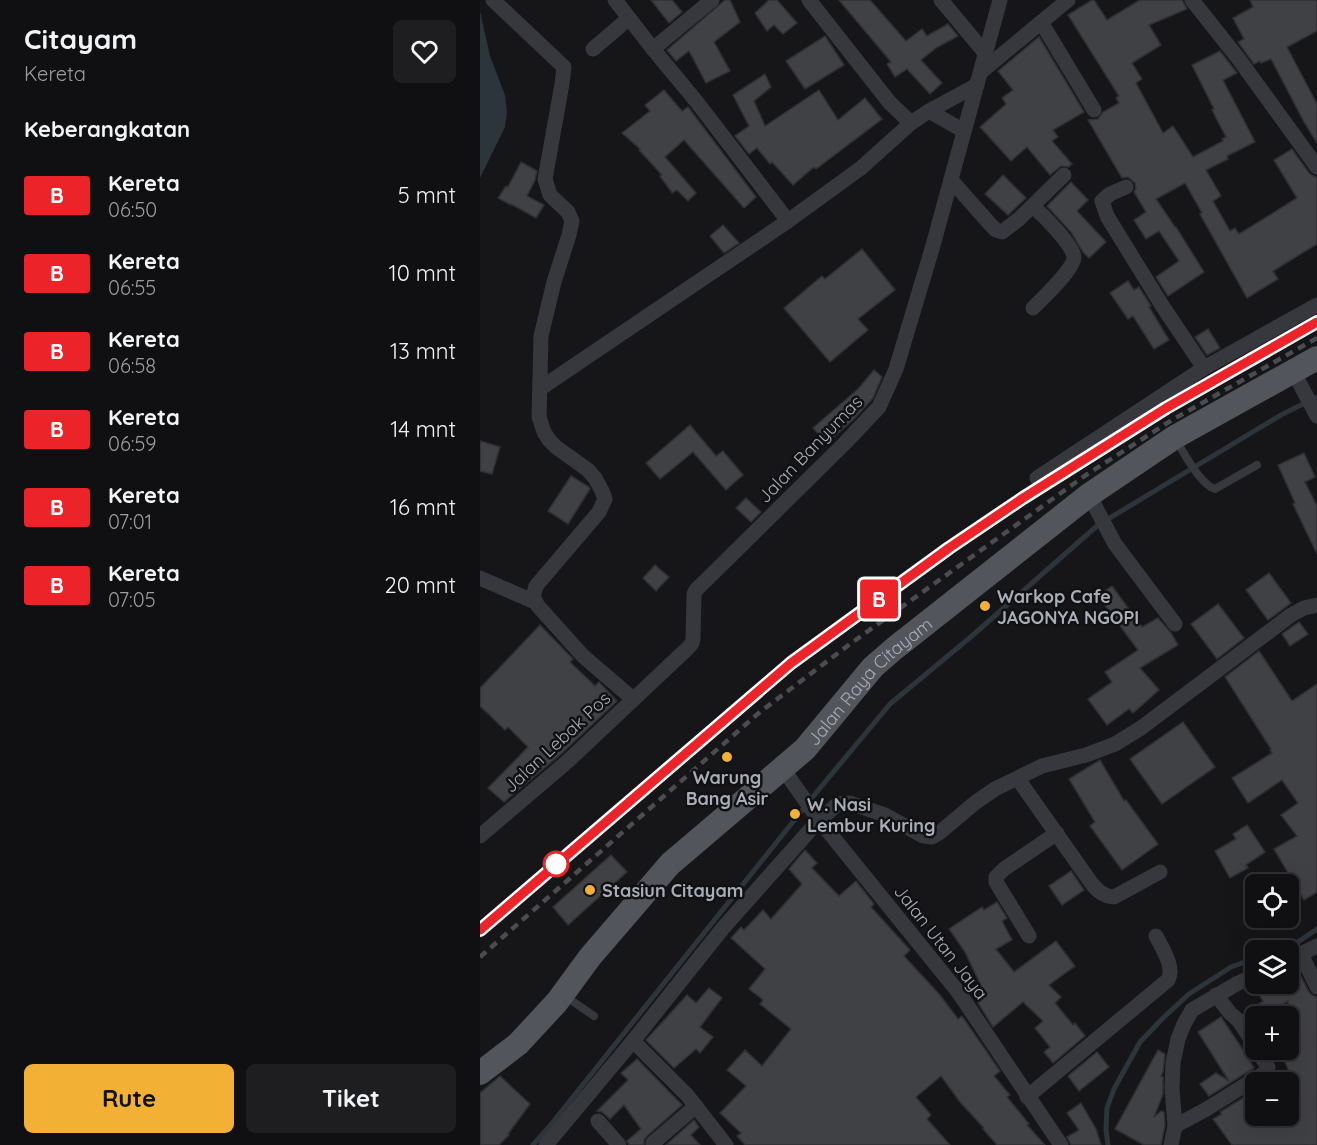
<!DOCTYPE html>
<html lang="id">
<meta charset="utf-8">
<style>
:root{--surface:#101012;--page:#1e1e20;--text:#f1f3f6;--muted:#9c9d9f;--line:#303032;--accent:#f2b134}
body{margin:0;font-family:Quicksand,sans-serif;background:var(--page);color:var(--text);height:100vh;display:flex;flex-direction:column;font-size:22px;white-space:nowrap}
*{box-sizing:border-box;margin:0}
p{font-size:20px;color:var(--muted)}
.icon{flex:none;width:33px;height:33px;fill:none;stroke:currentColor;stroke-width:2;stroke-linecap:round;stroke-linejoin:round}
.map{position:relative;flex:1;overflow:hidden}
.details{display:flex;flex-direction:column;background:var(--surface);width:480px}
.details>*{flex:none}
.badge{padding:0 12px;border-radius:4px;font-size:21px;line-height:39px}
.buttons{position:absolute;left:765px;top:874px;display:grid;gap:12px}
.buttons a{display:grid;place-items:center;width:54px;height:54px;border-radius:9px;background:var(--surface);box-shadow:0 6px 24px #0002,0 0 0 2px var(--line);font-size:30px}
.map>.badge{position:absolute;translate:-50% -50%;box-shadow:0 0 0 3px #fff}
h2{padding:0 24px;font-size:22px;line-height:54px}
.round{display:grid;place-items:center;flex:none;width:63px;height:63px;border-radius:9px;background:var(--page)}
.head{display:flex;align-items:center;justify-content:space-between;height:102px;padding:0 24px}
h1{font-size:28px;font-weight:700;line-height:45px}
.button{display:flex;gap:12px;margin-top:auto;padding:12px 24px}
.button a{flex:1;height:69px;border-radius:9px;background:var(--accent);color:#111;font-size:24px;font-weight:700;line-height:69px;text-align:center}
.button a+a{background:var(--page);color:var(--text)}
ul{padding:0;list-style:none}
li{display:flex;align-items:center;gap:18px;height:78px;padding:0 24px}
li div{flex:1}
li b{display:block;font-size:22px}
li em{font-style:normal}
li .badge{min-width:66px;font-weight:700;text-align:center}
main{display:flex;flex:1;min-height:0}
.map>svg:first-child{display:block}
.water{fill:#2c353c}
.lines{fill:none;stroke-linecap:round;stroke-linejoin:round}
.stream{stroke:#2c353c;stroke-width:5}
.building{fill:#404145;stroke:#303034;stroke-width:1.5}
.service{stroke:#37383d;stroke-width:8}
.minor{stroke:#37383d;stroke-width:15}
.primary{stroke:#53555c;stroke-width:24}
.rail{stroke:#4a4c52;stroke-width:4.5;stroke-dasharray:8 6;stroke-linecap:butt}
.line-casing{stroke:#fff;stroke-width:14}
.line{stroke:#ec2329;stroke-width:9}
.poi-dot{fill:#f2b134;stroke:#111113;stroke-width:2}
.stop-dot{fill:#fff;stroke:#ec2329;stroke-width:3}
.labels{text-anchor:middle;dominant-baseline:central;stroke-width:5;stroke-linejoin:round;paint-order:stroke}
.street-label{font-size:18px;fill:#a8adb8;stroke:#111113}
.poi-label{font-size:18px;font-weight:bold;fill:#a8adb8;stroke:#111113;text-anchor:start}
</style>
<main>
<section class="details">
<div class="head"><div><h1>Citayam</h1><p>Kereta</p></div><a class="round"><svg class="icon" aria-label="heart" viewBox="0 0 24 24"><path d="M12 20l-8-8c-3-5 5-10 8-4 3-6 11-1 8 4z"/></svg></a></div>
<h2>Keberangkatan</h2>
<ul>
<li><span class="badge" style="background:#ec2329;color:#fff">B</span><div><b>Kereta</b><p>06:50</p></div><em>5 mnt</em></li>
<li><span class="badge" style="background:#ec2329;color:#fff">B</span><div><b>Kereta</b><p>06:55</p></div><em>10 mnt</em></li>
<li><span class="badge" style="background:#ec2329;color:#fff">B</span><div><b>Kereta</b><p>06:58</p></div><em>13 mnt</em></li>
<li><span class="badge" style="background:#ec2329;color:#fff">B</span><div><b>Kereta</b><p>06:59</p></div><em>14 mnt</em></li>
<li><span class="badge" style="background:#ec2329;color:#fff">B</span><div><b>Kereta</b><p>07:01</p></div><em>16 mnt</em></li>
<li><span class="badge" style="background:#ec2329;color:#fff">B</span><div><b>Kereta</b><p>07:05</p></div><em>20 mnt</em></li>
</ul>
<div class="button"><a>Rute</a><a>Tiket</a></div>
</section>
<div class="map">
<svg width="837" height="1145" viewBox="0 0 837 1145">
<rect width="100%" height="100%" fill="#161618"/>
<path class="water" d="M0 11 10 56 25 95 27 112 25 127 0 178Z"/>
<g class="lines">
<g class="stream">
<path d="M796 951 815 944 837 929"/>
<path d="M53 1145 69 1127 340 788 410 704 493 635 618 525 801 415 837 397"/>
<path d="M628 1145 626 1130 627 1108 634 1089 660 1042 684 1017 709 994 751 967 776 958"/>
</g>
</g>
<g class="building">
<path d="M171 0H192L202 12 189 23Z"/>
<path d="M245 0H250L260 22 234 42 250 71 226 83 209 51 196 61 187 50Z"/>
<path d="M289 0H297L317 23 303 34 294 25 287 31 275 13Z"/>
<path d="M359 0H390L426 41 442 29 447 36 468 24 478 36 456 48 441 60 462 83 450 94 427 69 415 77 407 64 411 62Z"/>
<path d="M612 0H614L627 20 660 0H702L707 9 669 25 681 45 652 63 662 79 656 83 683 133 693 126 713 157 743 141 742 139 746 137 732 110 734 109 712 65 740 51 757 73 743 80 775 142 747 156 748 159 726 170 741 196 733 201 750 231 755 228 759 234 817 198 794 160 812 149 829 173 833 176 837 177V244L793 271 798 279 767 298 720 214 722 213 705 183 676 199 695 227H696L724 272 688 296 676 277 699 261 679 231 666 239 654 220 666 212 654 192 656 188 655 183 648 177 642 178 608 120 618 119 623 112 639 103 636 98 639 96 588 15Z"/>
<path d="M770 0H837V31L807 47 837 104V143L824 122 791 59 781 63 780 61 774 64 758 42 764 39 753 18 773 7Z"/>
<path d="M345 36 364 65 325 89 306 61Z"/>
<path d="M559 37 604 112 573 130 578 137 572 141 592 164 589 167 581 166 570 175 547 147 531 161 500 127 526 104 522 98 533 90 518 71Z"/>
<path d="M285 74 291 87 274 101 285 126 339 90 358 120 385 98 402 119 336 169 334 167 313 185 292 162 290 164 277 148 269 154 255 136 269 126 253 95Z"/>
<path d="M184 90 202 111 208 107 276 197 264 208 204 140 185 157 216 193 208 201 197 190 192 193 180 176 182 175 159 150 160 149 142 133 170 111 165 105Z"/>
<path d="M41 162 57 171 55 180 47 196 64 205 56 218 31 204V205L18 198 26 186 28 187Z"/>
<path d="M523 175 546 198 528 215 505 194Z"/>
<path d="M591 182 608 200 597 211 626 242 609 258 603 252 591 232 567 206Z"/>
<path d="M243 225 259 243 244 253 230 236Z"/>
<path d="M382 249 415 290 378 319 388 330 350 362 304 308 342 276 345 279Z"/>
<path d="M648 281 654 290 659 287 671 306 669 307 689 340 674 349 653 316 648 319 630 293Z"/>
<path d="M728 329 740 348 727 355 715 337Z"/>
<path d="M394 370 402 377 393 398 374 419 347 443 333 428 378 389Z"/>
<path d="M210 425 236 456 243 451 263 475 246 490 213 452 180 479 166 463Z"/>
<path d="M0 441 20 447 12 474 0 471Z"/>
<path d="M824 453 835 477 825 482 837 506V554L813 504 815 503 798 465Z"/>
<path d="M91 476 109 487 110 489 88 524 68 511Z"/>
<path d="M266 498 281 512 271 522 256 508Z"/>
<path d="M175 565 189 577 176 591 163 578Z"/>
<path d="M789 573 811 603 788 620 766 590Z"/>
<path d="M632 586 662 627 678 618 691 633 698 645 660 668 679 690 653 713 649 709 627 725 608 699 632 682 625 672 658 650 618 596Z"/>
<path d="M738 604 764 638 737 659 711 624Z"/>
<path d="M819 622 828 634 810 646 802 634Z"/>
<path d="M60 625 93 659 90 662 115 686 119 682 137 701 81 754 24 802 8 788 48 747 28 727 25 730 0 706V688Z"/>
<path d="M779 651 812 701 837 684V892L824 900 794 849 817 836 801 815 818 803 802 780 768 803 752 778 792 753 790 750 791 749 745 677Z"/>
<path d="M703 722 735 767 682 804 650 759Z"/>
<path d="M620 760 644 801 646 800 678 844 642 870 610 826 615 822 589 779Z"/>
<path d="M767 825 785 852 766 865 768 868 750 878 735 851 756 839 753 834Z"/>
<path d="M325 850 337 863 332 868 359 896 376 881 394 904 391 907 430 950 424 956 460 995 478 1019 482 1016 520 1071 514 1076 530 1095 527 1097 549 1124 547 1125 565 1145H517L503 1129 504 1128 480 1102 461 1076 436 1097 451 1115 447 1119 470 1145H265L257 1136 261 1133 240 1113 266 1086 247 1070 265 1050 282 1066 311 1029 280 1004 283 1000 269 989 285 969 251 938 261 927 264 930 283 910 291 919 322 884 309 869Z"/>
<path d="M131 855 147 872 88 925 73 907Z"/>
<path d="M591 871 604 890 582 905 569 886Z"/>
<path d="M517 902 527 918 522 921 532 940 516 949 534 972 576 941 595 966 569 985 581 997 575 1003 593 1025 595 1023 605 1036 573 1063 564 1052 570 1047 555 1028 563 1021 543 1002 513 1027 498 1003 506 996 485 952 469 929 502 907 504 910Z"/>
<path d="M816 967 829 992 832 995 837 997V1145H752L733 1119 742 1114 740 1112 776 1090V1116H808V1076L810 1074 800 1050H808V1001L786 1017H768L765 1013 783 1001 774 986 780 984H808V970Z"/>
<path d="M229 988 242 998 220 1027 233 1037 220 1053 216 1049 194 1068 166 1040 207 995 216 1003Z"/>
<path d="M741 1017 767 1056 774 1068 729 1096 720 1084 736 1073 749 1081 718 1032Z"/>
<path d="M678 1050 685 1054 683 1072 681 1076 683 1077V1094L674 1117 681 1111 684 1112 685 1125 681 1145H664L635 1129Z"/>
<path d="M617 1052 629 1067 599 1091 588 1076Z"/>
<path d="M157 1059 202 1105 167 1136 164 1140V1145H149L147 1141 161 1129 144 1105 130 1119 122 1112 117 1111 148 1080 141 1073Z"/>
<path d="M20 1076 50 1104 28 1134 29 1135 19 1145H0V1093Z"/>
<path d="M601 1103 616 1129 621 1145H591L587 1137 599 1130 587 1113Z"/>
<path d="M214 1120 219 1127 211 1135 220 1145H186Z"/>
</g>
<g class="lines">
<g class="service">
<path d="M697 441C704 454 721 485 735 489L777 465"/>
<path d="M85 996 114 1016"/>
</g>
<g class="minor">
<path d="M13 0 84 67 82 84 65 179 70 195 88 212 92 221 89 235 74 282 61 336 59 417 64 432 69 440 76 447 108 470 115 478 122 491 125 499 119 512 56 586 53 597 58 606 103 656 153 699"/>
<path d="M135 0 173 49 216 101 308 221"/>
<path d="M329 0 410 103 431 123 449 111 484 131"/>
<path d="M461 0 505 53"/>
<path d="M712 0 758 58 837 167"/>
<path d="M561 22 614 110"/>
<path d="M113 49 148 19"/>
<path d="M173 49 232 0"/>
<path d="M501 72 588 0"/>
<path d="M449 111 497 85"/>
<path d="M471 180 510 224 516 230 522 232 539 219 584 175"/>
<path d="M646 187 630 194 622 201 627 216 683 307 724 368"/>
<path d="M553 308C562 299 594 269 594 257 593 245 563 215 553 206"/>
<path d="M813 371 837 416"/>
<path d="M61 388 308 221 381 168 431 123"/>
<path d="M557 478 724 368 837 305"/>
<path d="M609 495 635 544 695 624"/>
<path d="M0 578 55 602"/>
<path d="M303 769 339 820 479 993 581 1145"/>
<path d="M538 779 612 884C618 891 623 896 634 897L680 872"/>
<path d="M0 836 88 761 209 647 212 643 213 639 214 594 216 590 365 443 399 407 416 369 452 249 520 0"/>
<path d="M549 936 516 882V877L524 869 577 833"/>
<path d="M821 954 837 987"/>
<path d="M808 960 837 946"/>
<path d="M736 995 750 1013 759 1021 776 1047"/>
<path d="M153 1041 207 1095 246 1145"/>
<path d="M547 1097 688 980C695 967 682 948 676 936"/>
<path d="M118 1121 139 1145"/>
<path d="M695 1126 725 1110 786 1072 788 1067 777 1050"/>
<path d="M173 1143 216 1106"/>
<path d="M66 1145 153 1041 243 928 339 820 358 804 370 803 405 815 443 836 452 837 459 833 496 802 515 789 562 766 606 755 635 744 661 728 811 615 824 608 837 605"/>
<path d="M691 1145 695 1126 692 1088 693 1063 698 1039 704 1024 712 1010 758 983 776 975"/>
</g>
<path class="primary" id="s1" d="M0 1073 38 1044 77 1002 110 957 190 864 325 749 393 667 415 648 609 495 695 437 837 358"/>
<g class="rail">
<path d="M0 930 311 663 469 548 543 498 686 408 837 322"/>
<path d="M0 957 280 712 370 644 606 475 692 420 837 338"/>
</g>
</g>
<g class="lines">
<defs>
<path id="line" d="M0 930 311 663 469 548 543 498 686 408 837 322"/>
</defs>
<use href="#line" class="line-casing"/>
<use href="#line" class="line"/>
</g>
<g class="poi-dot">
<circle cx="505" cy="606" r="6"/>
<circle cx="247" cy="757" r="6"/>
<circle cx="315" cy="814" r="6"/>
<circle cx="110" cy="890" r="6"/>
</g>
<circle class="stop-dot" cx="76" cy="864" r="12"/>
<g class="labels">
<g class="street-label">
<text transform="translate(330 449) rotate(-46)">Jalan Banyumas</text>
<text stroke="none"><textPath href="#s1" startOffset="555">Jalan Raya Citayam</textPath></text>
<text transform="translate(77 742) rotate(-43)">Jalan Lebak Pos</text>
<text transform="translate(461 942) rotate(52)">Jalan Utan Jaya</text>
</g>
<g class="poi-label">
<text x="517" y="596">Warkop Cafe<tspan x="517" dy="21">JAGONYA NGOPI</tspan></text>
<text x="247" y="777" text-anchor="middle">Warung<tspan x="247" dy="21">Bang Asir</tspan></text>
<text x="327" y="804">W. Nasi<tspan x="327" dy="21">Lembur Kuring</tspan></text>
<text x="122" y="890">Stasiun Citayam</text>
</g>
</g>
</svg>
<div class="buttons">
<a><svg class="icon" aria-label="locate" viewBox="0 0 24 24"><circle cx="12" cy="12" r="6"/><path d="M12 2v4M12 18v4M2 12h4M18 12h4"/></svg></a>
<a><svg class="icon" aria-label="layers" viewBox="0 0 24 24"><path d="M12 4l9 5-9 5-9-5zM3 14l9 5 9-5"/></svg></a>
<a>+</a>
<a>−</a>
</div>
<b class="badge" style="left:399px;top:599px;background:#ec2329;color:#fff">B</b>
</div>
</main>
